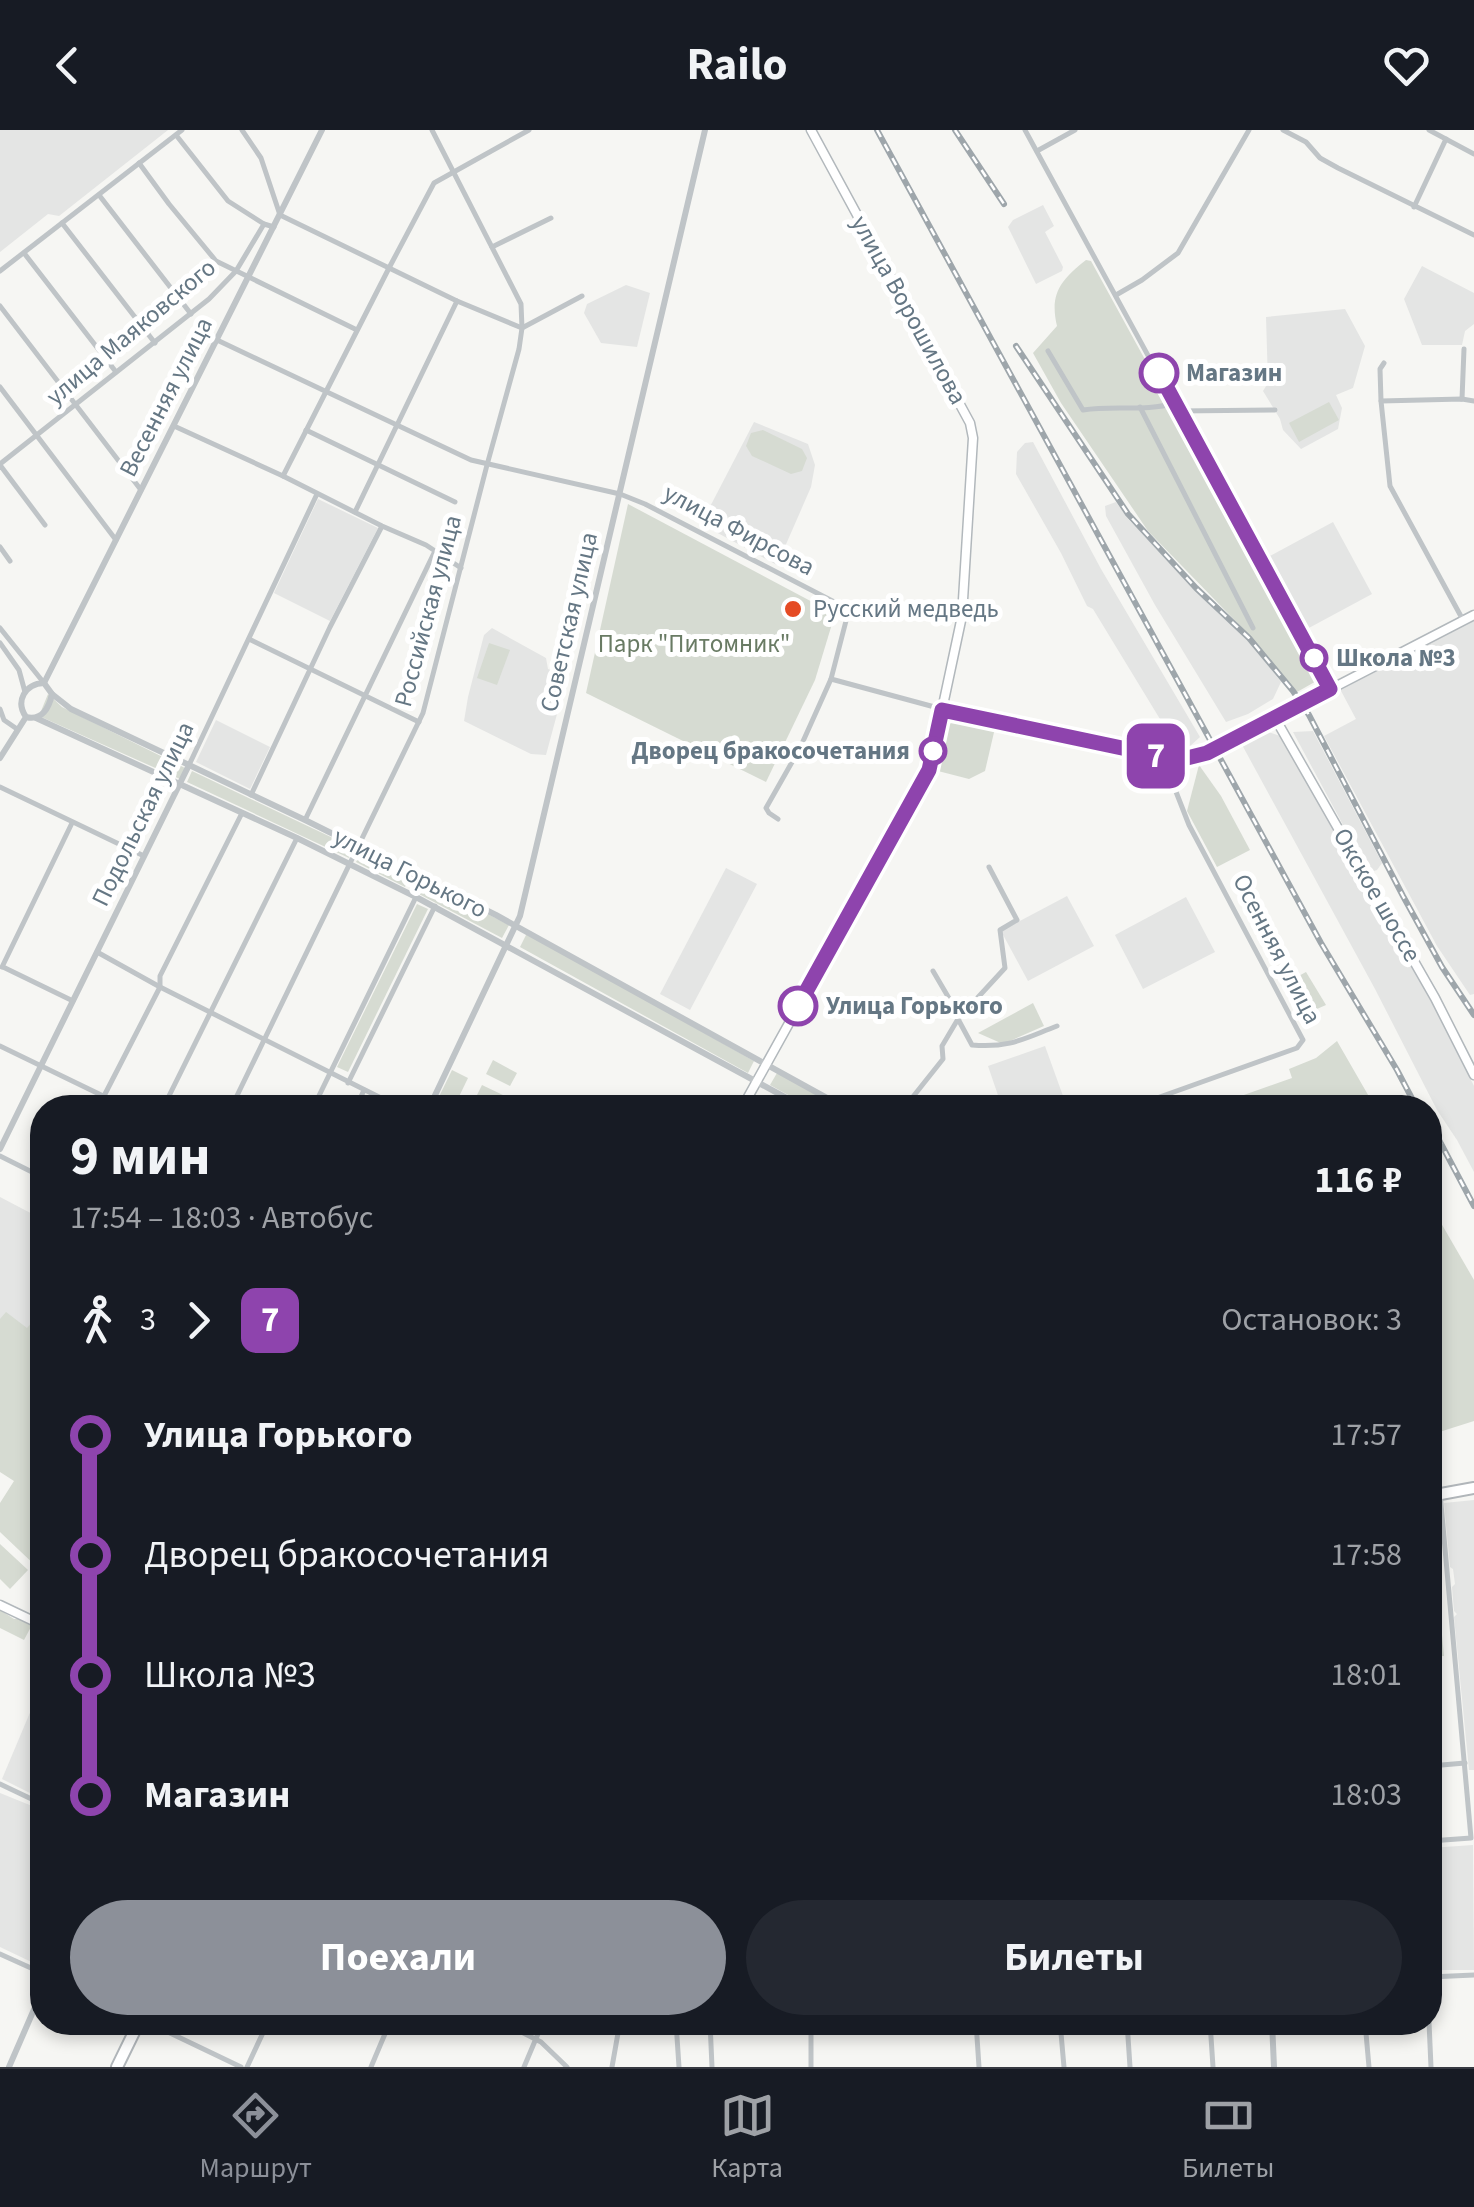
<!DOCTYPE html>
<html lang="ru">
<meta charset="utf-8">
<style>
:root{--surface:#171b24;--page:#242831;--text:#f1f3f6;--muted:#9ea1a6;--line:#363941;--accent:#8c9099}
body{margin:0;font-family:"Source Sans 3",sans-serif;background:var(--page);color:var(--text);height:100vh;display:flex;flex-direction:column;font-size:38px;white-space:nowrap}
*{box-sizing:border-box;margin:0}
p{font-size:32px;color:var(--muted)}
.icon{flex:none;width:55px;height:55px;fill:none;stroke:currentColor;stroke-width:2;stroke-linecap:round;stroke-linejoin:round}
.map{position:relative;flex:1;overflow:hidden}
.panel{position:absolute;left:30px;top:965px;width:1412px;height:940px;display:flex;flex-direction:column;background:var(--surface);border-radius:40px;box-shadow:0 5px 15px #0003}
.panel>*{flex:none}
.badge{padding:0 20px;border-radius:15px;font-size:35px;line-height:65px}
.map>.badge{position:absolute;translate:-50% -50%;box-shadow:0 0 0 5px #fff}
.legs{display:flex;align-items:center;gap:15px;height:110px;padding:0 40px;font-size:32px}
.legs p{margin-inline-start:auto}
.head{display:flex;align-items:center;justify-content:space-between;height:170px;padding:0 40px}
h1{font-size:55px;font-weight:700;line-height:75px}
.action{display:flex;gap:20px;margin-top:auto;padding:20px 40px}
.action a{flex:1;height:115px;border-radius:60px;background:var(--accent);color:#fff;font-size:40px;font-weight:700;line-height:115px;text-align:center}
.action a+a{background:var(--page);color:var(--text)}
ul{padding:0 40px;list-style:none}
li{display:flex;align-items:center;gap:35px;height:120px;font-size:38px}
li i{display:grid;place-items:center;width:15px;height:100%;margin:0 12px;background:currentColor}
li i::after{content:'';width:25px;height:25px;margin:-12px;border:8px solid;border-radius:50%;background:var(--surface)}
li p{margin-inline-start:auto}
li:first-child i{background:linear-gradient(#0000 50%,currentColor 0)}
li:last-child i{background:linear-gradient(currentColor 50%,#0000 0)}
header{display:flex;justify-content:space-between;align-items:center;height:130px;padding:0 40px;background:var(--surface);font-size:45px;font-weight:700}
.menu{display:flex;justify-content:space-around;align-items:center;height:140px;border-top:2px solid var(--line);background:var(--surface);font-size:28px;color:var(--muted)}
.menu a{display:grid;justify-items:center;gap:5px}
.menu .selected{color:var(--accent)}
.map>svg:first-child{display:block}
.built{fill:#e4e5e4}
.green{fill:#d6dbd2}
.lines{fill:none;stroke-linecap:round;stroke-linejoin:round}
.secondary-casing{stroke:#b2b8bc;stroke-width:11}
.primary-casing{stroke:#b1b6ba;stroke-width:14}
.minor{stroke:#bfc4c7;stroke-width:5}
.tertiary{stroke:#bfc4c7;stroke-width:6}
.secondary{stroke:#fff;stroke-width:8}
.primary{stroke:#fff;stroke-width:10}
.rail-casing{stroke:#9ea6ab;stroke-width:6}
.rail{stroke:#fff;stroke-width:2.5;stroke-dasharray:8;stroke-linecap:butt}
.secondary-bridge-casing{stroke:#b2b8bc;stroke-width:11;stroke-linecap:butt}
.secondary-bridge{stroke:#fff;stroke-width:8}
.line-1-casing{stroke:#fff;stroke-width:22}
.line-1{stroke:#8e44ad;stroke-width:15}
.stop-1-dot{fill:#fff;stroke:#8e44ad;stroke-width:5}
.poi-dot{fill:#e54b24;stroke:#fff;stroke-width:4}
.labels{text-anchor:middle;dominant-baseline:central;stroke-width:10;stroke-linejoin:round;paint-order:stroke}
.street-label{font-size:25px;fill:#657784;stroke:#fff}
.stop-label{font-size:25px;font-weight:bold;fill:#657784;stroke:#fff;text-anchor:start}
.poi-label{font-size:25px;fill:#657784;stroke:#fff;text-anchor:start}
.park-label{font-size:25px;fill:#697b64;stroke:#fff}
</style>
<header><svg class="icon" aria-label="back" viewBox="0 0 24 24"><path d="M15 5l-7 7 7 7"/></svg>Railo<svg class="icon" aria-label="heart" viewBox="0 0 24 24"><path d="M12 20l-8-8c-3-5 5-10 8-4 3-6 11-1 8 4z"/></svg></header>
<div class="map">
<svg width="1474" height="1937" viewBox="0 0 1474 1937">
<rect width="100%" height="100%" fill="#f6f6f3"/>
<g class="built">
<path d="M0 0H168L59 86 48 84 0 122Z"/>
<path d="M1043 75 1054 96 1045 102 1063 137 1062 141 1036 154 1008 97 1013 90Z"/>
<path d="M1422 136 1474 163V194L1465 201 1462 215H1422L1404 169Z"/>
<path d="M626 155 650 163 637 217 601 213 584 183 587 174Z"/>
<path d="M1345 179 1365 216 1353 258 1336 265 1342 278 1338 299 1301 319 1283 300 1280 289 1263 261 1268 253 1266 187Z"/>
<path d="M754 292 808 314 815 335 811 357 777 435 701 394Z"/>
<path d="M1033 312 1101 439 1200 607 1189 617 1163 594 1093 479 1087 476 1061 423 1016 344 1017 322 1025 313Z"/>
<path d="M318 369 378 398 330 491 274 463Z"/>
<path d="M1116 372 1129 390 1170 433 1219 484 1250 511 1281 552 1273 569 1248 584 1226 592 1155 475 1106 386 1105 376Z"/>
<path d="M1333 392 1372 464 1307 499 1268 427Z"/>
<path d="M1474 489V864L1470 865 1437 816 1324 606 1356 589 1340 559Z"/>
<path d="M492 498 546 528 548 539 567 547 546 625 531 624 464 591 468 567 484 505Z"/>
<path d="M216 590 270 617 250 659 196 632Z"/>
<path d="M1266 601 1280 606 1291 623 1429 866 1474 956V1042L1457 1010 1437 980 1375 859 1241 613Z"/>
<path d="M1313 601 1382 733 1377 740 1369 743 1293 602Z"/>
<path d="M726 738 757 754 690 880 660 864Z"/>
<path d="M1067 766 1094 816 1028 851 1001 801Z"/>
<path d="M1186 767 1215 822 1143 859 1115 805Z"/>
<path d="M1045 916 1067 977H1002L988 936Z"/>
<path d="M0 1067 42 1089V1196L34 1190 28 1199 0 1189Z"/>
<path d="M1474 1370V1640H1469L1454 1487 1457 1484 1454 1481 1452 1457 1455 1454 1453 1439 1450 1437 1444 1373Z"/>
<path d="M34 1573 42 1578V1669L2 1649Z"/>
<path d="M0 1663 42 1680V1837L0 1817Z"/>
<path d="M1473 1715 1474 1840H1430V1718Z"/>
</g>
<g class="green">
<path d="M1086 130 1091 131 1320 549 1297 562 1250 506 1148 401 1061 273 1033 223 1057 196C1049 163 1062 149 1086 130Z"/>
<path d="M1329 272 1339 290 1299 312 1289 293Z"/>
<path d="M763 300 802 319 807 328 802 341 791 344 752 326 746 316 751 303Z"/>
<path d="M628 374 835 484 815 550 766 652 586 563Z"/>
<path d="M489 513 510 520 497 555 477 548Z"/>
<path d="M48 564 62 577 185 638 180 649 39 586Z"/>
<path d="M950 589 995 598 985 641 969 649 938 641Z"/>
<path d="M1199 635 1221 666 1250 720 1217 737 1187 681Z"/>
<path d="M192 641 354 718 349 728 187 652Z"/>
<path d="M362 721 411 745 405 757 356 732Z"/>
<path d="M425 752 509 795 502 808 419 764Z"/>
<path d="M417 774 428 779 348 942 337 937Z"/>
<path d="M527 803 754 931 748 943 520 817Z"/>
<path d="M1306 842 1326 875 1301 886 1282 855Z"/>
<path d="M1033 873 1044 896 1003 914 978 903Z"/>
<path d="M1337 911 1375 977H1210L1292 948 1289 939 1316 928Z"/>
<path d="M493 930 517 943 510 956 486 944Z"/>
<path d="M452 940 468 948 454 977H434Z"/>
<path d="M777 943 840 977H810L770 955Z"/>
<path d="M482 955 505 966 500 977H471Z"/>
<path d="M1430 1074 1474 1150V1291L1430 1305Z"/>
<path d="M6 1182 27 1198 34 1190 42 1196V1436L39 1439 0 1402V1373L14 1351 0 1342V1189Z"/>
<path d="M1430 1378 1444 1526 1430 1527Z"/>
<path d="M0 1414 28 1440 10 1459 0 1449Z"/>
<path d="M0 1480 14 1489H20L32 1495 24 1510 0 1498Z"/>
</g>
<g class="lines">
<defs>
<g id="secondary">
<path d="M942 579 1167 628 1179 630 1207 623"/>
<path d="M1275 588 1435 868 1474 945"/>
<path d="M1236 608 1474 485"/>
<path d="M742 978 929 641 962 486 973 308 970 293 811 0"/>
<path d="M0 1475 42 1495"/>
</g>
<g id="primary">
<path d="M1430 1366 1474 1358"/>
<path d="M117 1937 139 1892"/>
</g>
</defs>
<use href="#secondary" class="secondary-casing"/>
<use href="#primary" class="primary-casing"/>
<g class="minor">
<path d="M242 0 261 28 280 85 457 171 522 198"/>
<path d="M1025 0 1330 559"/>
<path d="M1283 0 1306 12 1320 28 1338 38 1474 105"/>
<path d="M1429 0 1474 24"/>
<path d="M176 5 228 71 264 94"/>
<path d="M1037 21 1075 0"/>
<path d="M139 33 169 74 216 131 357 200"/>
<path d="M99 65 191 184"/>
<path d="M1414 77 1446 9"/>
<path d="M62 93 155 213"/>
<path d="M492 117 551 88"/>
<path d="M24 123 116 242"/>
<path d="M0 141 182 0"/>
<path d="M1116 165 1142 150 1178 123 1249 0"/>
<path d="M0 176 141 360"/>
<path d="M522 198 582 166"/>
<path d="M217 210 471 330 620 364 645 374 844 477 847 481V487L831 549 800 618 766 678 769 683 778 689"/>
<path d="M1048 221 1083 280C1114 275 1145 282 1175 273"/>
<path d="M1384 233 1380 239 1381 271 1390 356 1463 490"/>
<path d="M0 257 116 410"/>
<path d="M1462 269 1464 219"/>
<path d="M1381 271 1462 269 1474 271"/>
<path d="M1140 277 1253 498"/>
<path d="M1179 281 1275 280"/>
<path d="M174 296 283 346 382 396 426 415 461 438"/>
<path d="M306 300 455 372"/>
<path d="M0 334 209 169 236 141 264 94 274 97"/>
<path d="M0 335 45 395"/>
<path d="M283 346 389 138 434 53 529 0"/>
<path d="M355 382 457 171"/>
<path d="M0 417 10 431"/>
<path d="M0 498 44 553"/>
<path d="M249 509 419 592"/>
<path d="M0 513 19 540 25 562"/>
<path d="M831 549 942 579"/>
<path d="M0 579 4 590 17 599"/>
<path d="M189 635 317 364"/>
<path d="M0 657 144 726"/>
<path d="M251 665 330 497 381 398"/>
<path d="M305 690 434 423"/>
<path d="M97 822 160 857 401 978"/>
<path d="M2 837 72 693"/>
<path d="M3 837 73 871"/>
<path d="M933 841 960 887"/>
<path d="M958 889 1005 838 1000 800 1017 790 989 737"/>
<path d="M0 916 128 978"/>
<path d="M348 953 435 776"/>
<path d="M104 966 160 857V846L242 683"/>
<path d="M163 978 297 708"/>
<path d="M231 978 423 583 487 335 519 219 522 198 521 174 432 0"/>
<path d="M313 978 416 767"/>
<path d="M356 978 364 960"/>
<path d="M904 978 943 929 942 916 958 889 972 915C1010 918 1023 909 1057 896"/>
<path d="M1129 978 1297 918 1303 910 1189 695 1171 649 1167 630"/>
<path d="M0 1026 42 1047"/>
<path d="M1430 1636 1465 1633"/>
<path d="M0 1654 42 1674"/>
<path d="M1430 1711 1471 1708 1440 1363"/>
<path d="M0 1824 42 1843"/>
<path d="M1430 1847 1474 1845"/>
<path d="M147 1892 241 1937"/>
<path d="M502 1892 541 1912 567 1937"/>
<path d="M676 1892 679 1937"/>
<path d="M682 1892 710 1898 811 1894"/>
<path d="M710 1892 712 1937"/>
<path d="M976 1892 979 1937"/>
<path d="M1060 1892 1064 1937"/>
<path d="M1127 1892 1130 1937"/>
<path d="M1210 1892 1213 1937"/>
<path d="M1365 1892 1369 1937"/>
<path d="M1429 1892 1431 1937"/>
<path d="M811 1895V1937"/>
<path d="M247 1937 268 1892"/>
<path d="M371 1937 390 1892"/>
<path d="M524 1937 543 1892"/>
<path d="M612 1937 620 1892"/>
</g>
<g class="tertiary">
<path d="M44 553 322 0"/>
<path d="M52 564 71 579 305 690 496 785 845 978"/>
<path d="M36 588 297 708 416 767 805 978"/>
<path d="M0 628 26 587C42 591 49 578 52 564L44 553C25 554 15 571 26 587"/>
<path d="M429 978 520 786 705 0"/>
<path d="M0 1019 189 635"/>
<path d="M1272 1892 1274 1937"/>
<path d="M9 1937 42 1861"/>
</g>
<use href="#secondary" class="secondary"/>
<use href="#primary" class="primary"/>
<defs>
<g id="rail">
<path d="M877 0 1321 813 1397 940 1417 978"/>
<path d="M955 0 1004 74"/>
<path d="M1016 216 1128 384 1196 458 1249 508 1293 561 1309 585 1403 766 1442 837 1474 885"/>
<path d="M1430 993 1474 1076"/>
</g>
</defs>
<use href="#rail" class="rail-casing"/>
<use href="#rail" class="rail"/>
<defs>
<path id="secondary-bridge" d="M1207 623 1236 608"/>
</defs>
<use href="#secondary-bridge" class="secondary-bridge-casing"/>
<use href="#secondary-bridge" class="secondary-bridge"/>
</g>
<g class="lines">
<defs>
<path id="line-1" d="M798 876 929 640 942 580 1179 630 1207 623 1330 559 1159 243"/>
</defs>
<use href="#line-1" class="line-1-casing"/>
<use href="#line-1" class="line-1"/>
</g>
<g class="stop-1-dot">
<circle cx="1159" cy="243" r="18"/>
<circle cx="1314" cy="528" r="12"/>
<circle cx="933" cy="621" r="12"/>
<circle cx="798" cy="876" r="18"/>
</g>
<circle class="poi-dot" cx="793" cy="479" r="10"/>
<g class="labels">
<g class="street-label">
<text transform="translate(909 180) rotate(61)">улица Ворошилова</text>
<text transform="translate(131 202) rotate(-40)">улица Маяковского</text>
<text transform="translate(166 267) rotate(-63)">Весенняя улица</text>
<text transform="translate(739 400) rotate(28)">улица Фирсова</text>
<text transform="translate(428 481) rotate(-75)">Российская улица</text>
<text transform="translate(569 492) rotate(-77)">Советская улица</text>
<text transform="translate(143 684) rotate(-64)">Подольская улица</text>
<text transform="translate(410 743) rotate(27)">улица Горького</text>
<text transform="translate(1377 765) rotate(60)">Окское шоссе</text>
<text transform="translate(1277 819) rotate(63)">Осенняя улица</text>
</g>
<g class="stop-label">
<text x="1186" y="243">Магазин</text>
<text x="1336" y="528">Школа №3</text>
<text x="910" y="621" text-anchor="end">Дворец бракосочетания</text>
<text x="826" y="876">Улица Горького</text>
</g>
<g class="poi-label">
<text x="813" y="479">Русский медведь</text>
</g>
<g class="park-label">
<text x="694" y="514">Парк "Питомник"</text>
</g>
</g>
</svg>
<b class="badge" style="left:1156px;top:626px;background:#8e44ad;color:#fff">7</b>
<section class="panel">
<div class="head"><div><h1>9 мин</h1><p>17:54 – 18:03 · Автобус</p></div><b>116 ₽</b></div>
<div class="legs"><svg class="icon" aria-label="walk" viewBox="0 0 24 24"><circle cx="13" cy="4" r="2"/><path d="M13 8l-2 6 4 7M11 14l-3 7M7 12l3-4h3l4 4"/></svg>3<svg class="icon" aria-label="forward" viewBox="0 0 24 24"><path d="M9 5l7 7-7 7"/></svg><b class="badge" style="background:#8e44ad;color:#fff">7</b><p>Остановок: 3</p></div>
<ul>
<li><i style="color:#8e44ad"></i><b>Улица Горького</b><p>17:57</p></li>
<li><i style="color:#8e44ad"></i><span>Дворец бракосочетания</span><p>17:58</p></li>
<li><i style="color:#8e44ad"></i><span>Школа №3</span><p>18:01</p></li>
<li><i style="color:#8e44ad"></i><b>Магазин</b><p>18:03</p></li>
</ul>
<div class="action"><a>Поехали</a><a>Билеты</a></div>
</section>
</div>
<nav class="menu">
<a class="selected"><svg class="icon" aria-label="directions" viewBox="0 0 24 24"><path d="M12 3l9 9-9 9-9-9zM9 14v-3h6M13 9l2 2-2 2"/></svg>Маршрут</a>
<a><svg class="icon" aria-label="map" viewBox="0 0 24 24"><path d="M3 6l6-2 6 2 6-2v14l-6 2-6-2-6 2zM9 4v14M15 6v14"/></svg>Карта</a>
<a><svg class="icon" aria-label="tickets" viewBox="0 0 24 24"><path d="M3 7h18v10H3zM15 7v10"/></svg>Билеты</a>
</nav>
